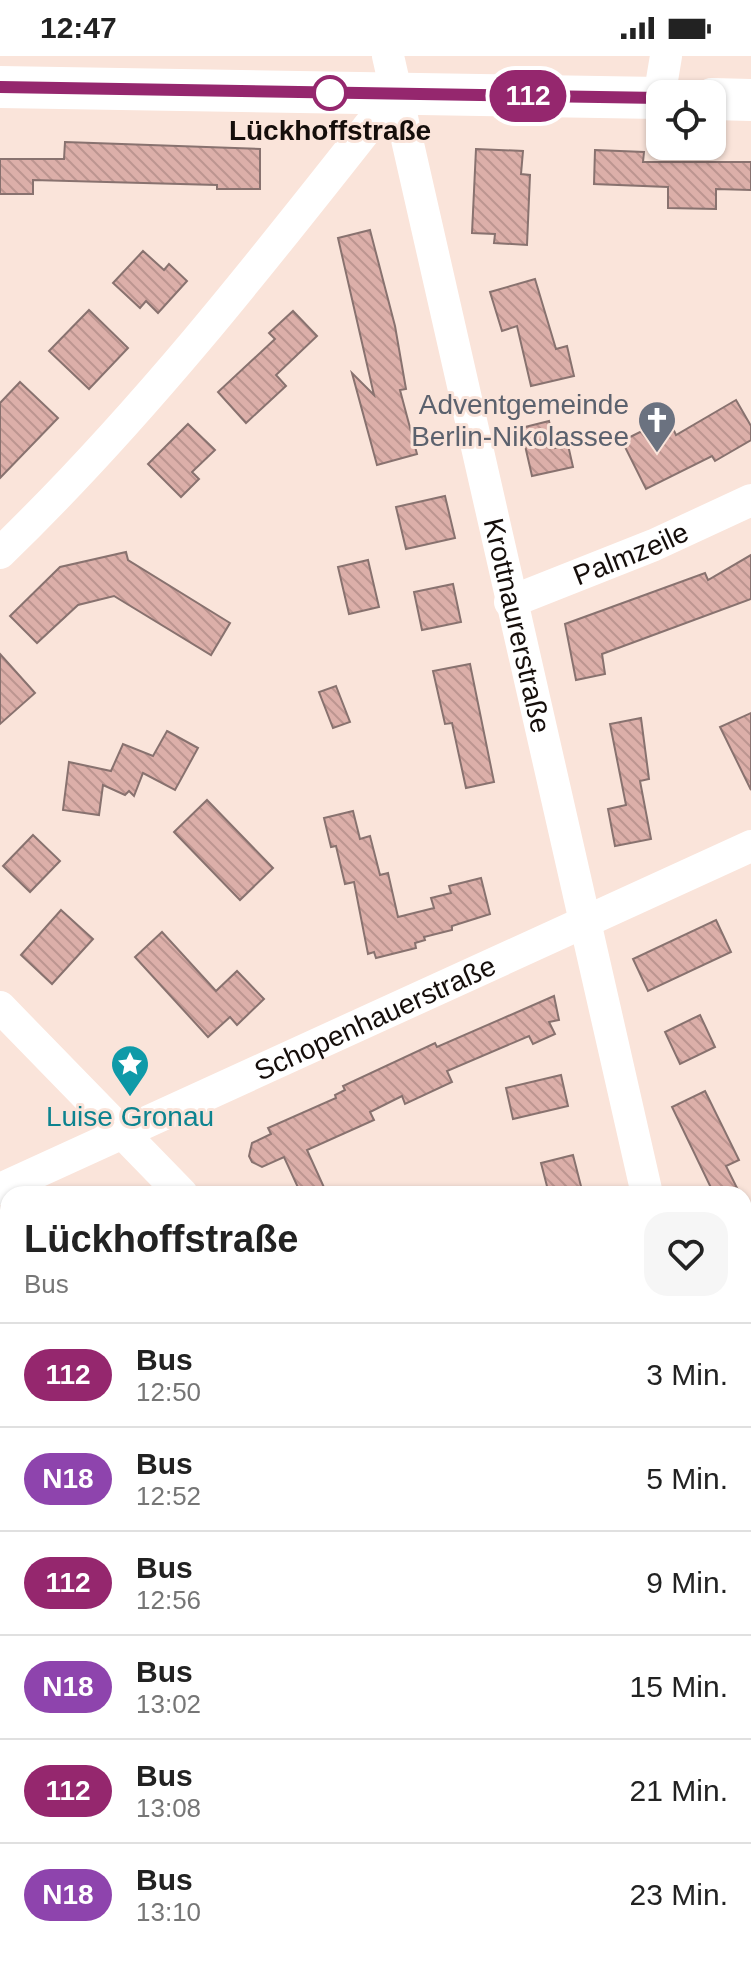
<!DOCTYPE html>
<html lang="de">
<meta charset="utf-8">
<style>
:root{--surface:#fff;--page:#f6f6f6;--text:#222;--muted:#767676;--line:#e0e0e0}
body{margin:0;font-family:Helvetica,sans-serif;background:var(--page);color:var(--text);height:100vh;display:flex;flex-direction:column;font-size:30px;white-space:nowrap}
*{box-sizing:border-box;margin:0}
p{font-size:26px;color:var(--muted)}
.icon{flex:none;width:44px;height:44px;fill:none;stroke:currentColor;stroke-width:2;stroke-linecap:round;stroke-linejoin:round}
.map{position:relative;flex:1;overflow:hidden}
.side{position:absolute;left:0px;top:1130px;width:752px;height:778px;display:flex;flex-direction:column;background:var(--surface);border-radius:24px 24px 0 0;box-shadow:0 2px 6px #0004}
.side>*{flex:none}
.badge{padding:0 16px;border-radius:26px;font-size:28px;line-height:52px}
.tools{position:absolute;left:646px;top:24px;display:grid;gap:16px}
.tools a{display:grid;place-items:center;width:80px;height:80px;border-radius:16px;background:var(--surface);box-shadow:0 2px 6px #0004;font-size:40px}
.map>.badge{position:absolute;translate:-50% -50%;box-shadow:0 0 0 4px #fff}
.round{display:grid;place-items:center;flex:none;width:84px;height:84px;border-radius:24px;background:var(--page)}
.head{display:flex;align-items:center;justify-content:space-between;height:136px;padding:0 24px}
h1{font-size:38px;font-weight:700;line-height:60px}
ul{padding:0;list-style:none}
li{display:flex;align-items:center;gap:24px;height:104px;padding:0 24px;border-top:2px solid var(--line)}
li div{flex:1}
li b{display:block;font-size:30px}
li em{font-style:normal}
li .badge{min-width:88px;font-weight:700;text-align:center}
.status{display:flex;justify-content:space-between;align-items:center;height:56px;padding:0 40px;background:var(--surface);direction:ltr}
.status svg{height:22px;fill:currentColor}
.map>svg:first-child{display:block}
.park{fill:url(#park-tufts)}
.building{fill:url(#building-back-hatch);stroke:#88726f;stroke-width:2}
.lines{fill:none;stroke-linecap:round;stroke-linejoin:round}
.path{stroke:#aa9991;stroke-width:4;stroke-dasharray:2 6;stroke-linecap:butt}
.minor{stroke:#fff;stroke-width:32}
.major{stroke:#fff;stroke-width:42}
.line-casing{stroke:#fff;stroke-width:18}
.line{stroke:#95276e;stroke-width:12}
.stop-dot{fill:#fff;stroke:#95276e;stroke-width:4}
.labels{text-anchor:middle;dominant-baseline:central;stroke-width:6;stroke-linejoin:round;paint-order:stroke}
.stop-label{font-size:28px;font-weight:bold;fill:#150e0b;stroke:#fae4da}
.worship-label{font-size:28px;fill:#5b616d;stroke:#fae4da;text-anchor:end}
.street-label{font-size:28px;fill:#150e0b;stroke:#fae4da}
.culture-label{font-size:28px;fill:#0d838f;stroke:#fae4da}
</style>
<div class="status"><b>12:47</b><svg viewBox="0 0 49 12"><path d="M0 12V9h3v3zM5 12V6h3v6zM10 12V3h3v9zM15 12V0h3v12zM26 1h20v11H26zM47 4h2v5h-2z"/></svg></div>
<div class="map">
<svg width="751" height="1907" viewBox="0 0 751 1907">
<defs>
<pattern id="park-tufts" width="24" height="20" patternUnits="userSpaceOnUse" patternTransform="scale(2)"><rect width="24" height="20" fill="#a2beaf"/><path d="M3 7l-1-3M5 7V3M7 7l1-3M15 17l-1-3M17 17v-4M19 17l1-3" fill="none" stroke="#8ba295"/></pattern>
<pattern id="building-back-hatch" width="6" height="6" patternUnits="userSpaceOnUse" patternTransform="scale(2)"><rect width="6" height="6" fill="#dcafa9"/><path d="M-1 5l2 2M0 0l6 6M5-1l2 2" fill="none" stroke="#bc9590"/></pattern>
</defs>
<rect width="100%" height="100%" fill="#fae4da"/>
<path class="park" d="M751 1829V1907H580L578 1900H744V1831Z"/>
<g class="building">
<path d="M65 86 260 93V133H217V129L33 124V138H0V103H64Z"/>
<path d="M476 93 523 95 521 118 530 119 527 189 494 187 495 178 472 177Z"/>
<path d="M595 94 644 96 643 106H751V134L716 133V153L668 152V131L594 128Z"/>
<path d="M370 174 395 270 406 333 400 334 417 398 377 409 352 317 374 339 338 182Z"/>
<path d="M143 195 164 214 169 208 187 225 158 257 146 245 140 252 113 227Z"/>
<path d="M535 223 556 293 567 290 574 320 531 330 517 270 502 275 490 236Z"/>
<path d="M89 254 128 292 89 333 49 295Z"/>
<path d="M293 255 317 280 276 319 286 330 246 367 218 336 275 283 269 277Z"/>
<path d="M20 326 58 362 0 422V347Z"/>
<path d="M736 344 751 370V384L715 405 712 400 646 433 622 385 668 362 676 379Z"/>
<path d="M549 365 555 392 568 389 573 411 532 420 521 372Z"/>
<path d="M188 368 215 394 192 416 199 423 181 441 148 408Z"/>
<path d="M445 440 455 482 406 493 396 451Z"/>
<path d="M126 496 128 504 230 567 211 599 114 540 78 549 37 587 10 560 60 511Z"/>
<path d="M751 499V543L602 598 605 618 576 624 565 568 705 517 708 524Z"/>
<path d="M368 504 379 551 349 558 338 511Z"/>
<path d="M453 528 461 566 422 574 414 536Z"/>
<path d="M0 598 35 637 0 668Z"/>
<path d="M470 608 494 726 466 732 452 667 445 668 433 615Z"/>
<path d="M336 630 350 666 333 672 319 636Z"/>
<path d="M751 657V734L720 671Z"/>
<path d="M641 662 649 723 640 725 651 783 615 790 608 753 626 749 610 668Z"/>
<path d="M167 675 198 692 175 734 143 717 134 740 129 735 125 739 103 729 99 759 63 754 69 706 111 715 123 688 153 700Z"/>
<path d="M207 744 273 812 240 844 174 776Z"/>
<path d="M353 755 360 783 370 780 380 819 388 817 398 861 434 852 431 842 451 837 449 830 481 822 490 858 452 870V874L424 881 425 884 415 887 416 892 376 902 374 896 368 898 354 826 345 828 336 790 331 791 324 762Z"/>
<path d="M33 779 60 805 30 836 3 810Z"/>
<path d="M61 854 93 883 52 928 21 899Z"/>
<path d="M716 864 731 896 648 935 633 903Z"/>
<path d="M162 876 216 935 237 915 264 943 237 969 230 961 208 981 135 901Z"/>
<path d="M554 940 559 964 549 966 555 978 533 988 529 980 447 1015 452 1026 405 1048 402 1040 370 1056 374 1064 307 1094 327 1138H301L284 1101 262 1111 252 1106 249 1100 252 1087 271 1078 268 1072 336 1042 335 1039 345 1034 343 1030 435 987 437 991Z"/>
<path d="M700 959 715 991 680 1008 665 976Z"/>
<path d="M561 1019 568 1050 513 1063 506 1032Z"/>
<path d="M705 1035 739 1104 726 1110 740 1138H714L672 1051Z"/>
<path d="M573 1099 583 1138H549L541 1107Z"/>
</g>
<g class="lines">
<g class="path">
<path d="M744 1897 751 1895"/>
<path d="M231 1900 233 1907"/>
<path d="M709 1907 733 1900"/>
</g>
<g class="minor">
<path id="s1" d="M388 0 647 1138"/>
<path d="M659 42 666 0"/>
<path d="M0 497C146 356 270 196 395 37"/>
<path id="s2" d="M510 546 654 489 751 444"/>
<path d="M0 951 182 1138"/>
<path id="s3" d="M0 1133 751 790"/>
<path d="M744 1259 751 1255"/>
<path d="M744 1455 751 1477"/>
<path d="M0 1561 8 1558"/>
<path d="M550 1900 552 1907"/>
<path d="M51 1907 75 1900"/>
</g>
<g class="major">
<path d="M0 31 660 42"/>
<path d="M712 43 751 44"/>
</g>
</g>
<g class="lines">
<defs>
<path id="line" d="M0 31 660 42"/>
</defs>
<use href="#line" class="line-casing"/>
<use href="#line" class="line"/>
</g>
<defs>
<symbol id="church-pin" viewBox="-11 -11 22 30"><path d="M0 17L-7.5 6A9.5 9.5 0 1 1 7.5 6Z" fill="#6b7280" stroke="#fae4da"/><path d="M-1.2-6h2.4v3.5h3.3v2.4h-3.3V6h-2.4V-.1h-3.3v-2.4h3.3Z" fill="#fff"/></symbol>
<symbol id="sight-pin" viewBox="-11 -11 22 30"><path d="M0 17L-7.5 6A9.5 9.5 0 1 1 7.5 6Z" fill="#0f9aa8" stroke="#fae4da"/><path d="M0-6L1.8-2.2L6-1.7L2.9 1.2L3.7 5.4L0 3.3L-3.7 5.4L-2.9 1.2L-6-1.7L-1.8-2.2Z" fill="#fff"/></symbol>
</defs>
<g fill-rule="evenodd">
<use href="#church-pin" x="635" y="342" width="44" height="60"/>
<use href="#sight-pin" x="108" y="986" width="44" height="60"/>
</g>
<circle class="stop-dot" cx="330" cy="37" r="16"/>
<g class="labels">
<g class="stop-label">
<text x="330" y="74">Lückhoffstraße</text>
</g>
<g class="worship-label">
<text x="629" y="348">Adventgemeinde<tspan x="629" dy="32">Berlin-Nikolassee</tspan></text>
</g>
<g class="street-label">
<text stroke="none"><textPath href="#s2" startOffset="130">Palmzeile</textPath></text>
<text stroke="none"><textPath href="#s1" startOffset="584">Krottnaurerstraße</textPath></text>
<text stroke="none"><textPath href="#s3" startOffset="412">Schopenhauerstraße</textPath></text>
</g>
<g class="culture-label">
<text x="130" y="1060">Luise Gronau</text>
</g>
</g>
</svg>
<div class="tools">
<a><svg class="icon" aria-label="locate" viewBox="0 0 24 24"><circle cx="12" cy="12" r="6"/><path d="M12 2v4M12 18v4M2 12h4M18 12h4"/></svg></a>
</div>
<b class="badge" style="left:528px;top:40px;background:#95276e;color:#fff">112</b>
<section class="side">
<div class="head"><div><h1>Lückhoffstraße</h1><p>Bus</p></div><a class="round"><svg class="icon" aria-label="heart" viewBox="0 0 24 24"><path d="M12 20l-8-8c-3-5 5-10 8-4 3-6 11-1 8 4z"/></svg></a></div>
<ul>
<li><span class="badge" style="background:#95276e;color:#fff">112</span><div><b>Bus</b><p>12:50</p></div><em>3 Min.</em></li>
<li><span class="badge" style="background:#8e44ad;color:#fff">N18</span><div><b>Bus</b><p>12:52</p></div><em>5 Min.</em></li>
<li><span class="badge" style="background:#95276e;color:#fff">112</span><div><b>Bus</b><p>12:56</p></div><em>9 Min.</em></li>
<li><span class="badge" style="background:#8e44ad;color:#fff">N18</span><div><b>Bus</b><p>13:02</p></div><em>15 Min.</em></li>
<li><span class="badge" style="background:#95276e;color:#fff">112</span><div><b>Bus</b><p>13:08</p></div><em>21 Min.</em></li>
<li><span class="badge" style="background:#8e44ad;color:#fff">N18</span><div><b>Bus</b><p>13:10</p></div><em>23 Min.</em></li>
</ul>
</section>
</div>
